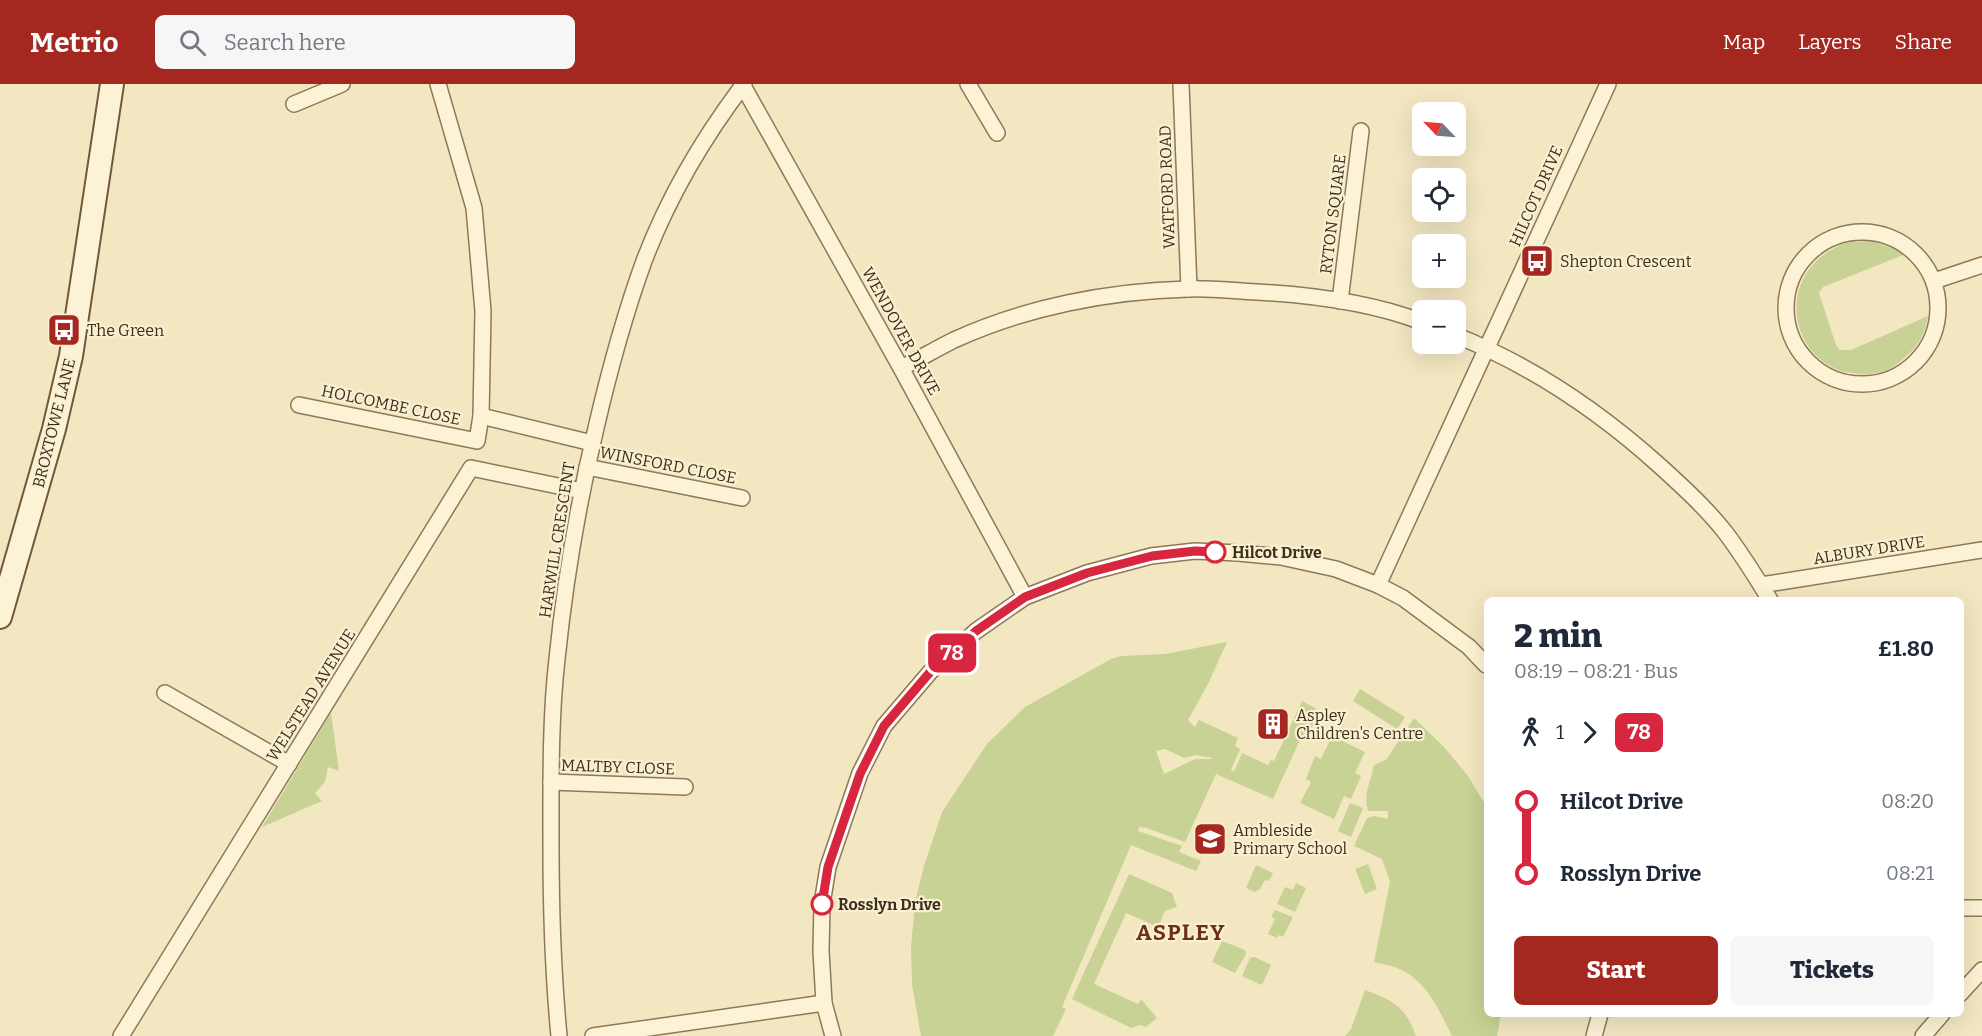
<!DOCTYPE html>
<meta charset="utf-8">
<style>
:root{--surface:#fff;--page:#f6f6f7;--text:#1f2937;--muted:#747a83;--accent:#a42720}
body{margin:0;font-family:Bitter,serif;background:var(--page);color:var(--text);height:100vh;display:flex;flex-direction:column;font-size:22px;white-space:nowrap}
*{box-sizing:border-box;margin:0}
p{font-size:20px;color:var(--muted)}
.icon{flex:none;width:33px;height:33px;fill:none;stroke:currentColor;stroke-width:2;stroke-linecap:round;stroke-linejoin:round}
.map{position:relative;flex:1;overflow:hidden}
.side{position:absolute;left:1484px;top:513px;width:480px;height:420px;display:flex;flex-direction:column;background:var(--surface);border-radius:9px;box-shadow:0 6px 24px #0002}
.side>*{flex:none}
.badge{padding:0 12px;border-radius:9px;font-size:21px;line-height:39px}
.needle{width:39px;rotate:295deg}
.buttons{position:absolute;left:1412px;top:18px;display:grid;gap:12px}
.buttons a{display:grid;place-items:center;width:54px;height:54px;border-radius:9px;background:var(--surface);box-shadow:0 6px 24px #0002;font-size:30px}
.map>.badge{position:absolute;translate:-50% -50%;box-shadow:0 0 0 3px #fff}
.legs{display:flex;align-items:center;gap:9px;height:66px;padding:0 30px;font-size:20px}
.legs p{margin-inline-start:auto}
.head{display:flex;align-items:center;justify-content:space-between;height:102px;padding:0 30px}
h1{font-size:33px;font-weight:800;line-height:45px}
.action{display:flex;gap:12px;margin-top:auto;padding:12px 30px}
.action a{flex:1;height:69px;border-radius:9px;background:var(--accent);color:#fff;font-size:24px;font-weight:800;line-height:69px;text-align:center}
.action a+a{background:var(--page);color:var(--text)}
ul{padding:0 30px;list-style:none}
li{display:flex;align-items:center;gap:21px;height:72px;font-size:22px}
li i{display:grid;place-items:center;width:9px;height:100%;margin:0 8px;background:currentColor}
li i::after{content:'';width:15px;height:15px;margin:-8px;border:4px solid;border-radius:50%;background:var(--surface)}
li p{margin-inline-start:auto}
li:first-child i{background:linear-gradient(#0000 50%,currentColor 0)}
li:last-child i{background:linear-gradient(currentColor 50%,#0000 0)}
header{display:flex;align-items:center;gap:36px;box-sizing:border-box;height:84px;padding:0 30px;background:var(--accent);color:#fff}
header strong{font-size:28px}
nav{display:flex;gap:33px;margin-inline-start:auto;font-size:21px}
.search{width:420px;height:54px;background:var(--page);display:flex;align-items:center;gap:15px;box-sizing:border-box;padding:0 21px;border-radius:9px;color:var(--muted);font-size:22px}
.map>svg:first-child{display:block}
.green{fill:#c7d294;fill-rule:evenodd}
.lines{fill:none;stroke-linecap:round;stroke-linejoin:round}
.minor-casing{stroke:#8f7857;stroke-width:18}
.secondary-casing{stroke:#70593a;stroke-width:26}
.minor{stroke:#fcf3d6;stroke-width:15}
.secondary{stroke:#fcf3d6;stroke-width:22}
.line-1-casing{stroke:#fff;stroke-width:14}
.line-1{stroke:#d7263d;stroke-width:9}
.stop-1-dot{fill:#fff;stroke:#d7263d;stroke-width:3}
.labels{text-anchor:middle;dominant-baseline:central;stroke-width:4.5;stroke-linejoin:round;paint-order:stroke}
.street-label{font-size:16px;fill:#3d2e1c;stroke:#f9f0d2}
.poi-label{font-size:16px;fill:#3d2e1c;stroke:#f9f0d2;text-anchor:start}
.stop-label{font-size:16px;font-weight:bold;fill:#3d2e1c;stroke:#f9f0d2;text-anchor:start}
.district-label{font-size:22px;font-weight:bold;letter-spacing:1.5px;fill:#6e2f17;stroke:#f9f0d2}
</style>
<header>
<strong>Metrio</strong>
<div class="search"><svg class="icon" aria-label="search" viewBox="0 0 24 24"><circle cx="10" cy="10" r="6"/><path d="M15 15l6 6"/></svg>Search here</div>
<nav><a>Map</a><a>Layers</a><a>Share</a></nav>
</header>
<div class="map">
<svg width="1982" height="952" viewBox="0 0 1982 952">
<rect width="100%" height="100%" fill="#f3e7c2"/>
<g class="green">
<path d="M1872 157 1895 165 1903 171 1823 203 1819 209 1836 261 1840 266H1851L1928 232C1924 255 1915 266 1897 280 1886 289 1867 292 1854 289 1848 288 1841 288 1836 285 1785 262 1783 191 1833 165 1836 163 1841 160 1845 159 1853 157 1864 158 1872 157Z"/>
<path d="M1227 558 1208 600 1188 636 1195 643 1199 636 1238 654 1235 662 1240 665 1231 686 1234 688 1242 669 1268 681 1271 676 1274 677 1302 617 1324 629 1299 658 1273 715 1216 690 1185 758 1147 744 1139 743 1138 747 1182 762 1179 768 1201 777 1196 787 1131 761 1062 923 1066 925 1053 952H921L912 900 911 863 915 818 924 782 942 728 987 660 1025 623 1111 575 1121 572 1165 570ZM1165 665 1184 674 1196 671 1212 674 1211 675H1195L1164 690 1156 667Z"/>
<path d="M1360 605 1405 633 1397 645 1353 617Z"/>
<path d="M331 629 339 687 328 683 325 698 315 709 322 717 262 743Z"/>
<path d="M1414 634 1444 663 1468 692 1486 722V930H1501L1497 952H1452C1439 926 1426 895 1397 884 1389 881 1381 880 1374 878L1390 798 1382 775 1354 762 1367 734 1374 732 1388 735V727H1368C1363 707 1371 699 1374 681L1386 676Z"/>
<path d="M1332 652 1365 668 1355 689 1361 692 1351 715 1344 712 1334 735 1300 719 1311 698 1306 695 1315 672 1321 675Z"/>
<path d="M1350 719 1363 724 1351 753 1338 747Z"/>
<path d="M1368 780 1377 805 1365 810 1355 785Z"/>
<path d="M1256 781 1273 789 1269 797 1265 796 1260 805 1255 808 1246 804Z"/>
<path d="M1129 790 1172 809 1177 823 1165 827 1158 843 1126 829 1094 900 1138 920 1141 915 1157 934 1146 943 1139 941 1131 944 1072 915Z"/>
<path d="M1296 799 1306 804 1295 828 1277 820 1285 803 1293 806Z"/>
<path d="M1275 826 1293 833 1283 853 1278 851 1277 854 1268 850 1275 835 1271 833Z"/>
<path d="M1222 857 1245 866 1246 870 1235 889 1212 878Z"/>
<path d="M1255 873 1271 881 1262 901 1242 892 1250 874Z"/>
<path d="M1365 906C1393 916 1406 923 1416 952H1345L1351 945Z"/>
</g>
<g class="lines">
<defs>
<g id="minor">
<path d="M742 0 901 284 1025 513"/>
<path d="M968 0 997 49"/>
<path d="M1181 0 1189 205"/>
<path d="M294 20 342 0"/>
<circle cx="1862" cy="224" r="76"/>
<path d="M1934 197 1982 181"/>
<path d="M1340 217 1361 47"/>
<path d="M1455 251C1533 282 1599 327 1661 383 1683 403 1706 424 1725 448 1741 469 1756 493 1770 516"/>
<path d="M901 284C919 275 936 265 954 256 1026 223 1109 207 1188 205 1211 204 1234 207 1257 208 1313 211 1370 218 1422 238"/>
<path d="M299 321 477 357 481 332 483 227 474 124 438 0"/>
<path d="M481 332 592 359"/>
<path d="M587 383 742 414"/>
<path d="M1378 501 1608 0"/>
<path d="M1761 501 1982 466"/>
<path d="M165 609 289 680"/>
<path d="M551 698 685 703"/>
<path d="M1960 824H1982"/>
<path d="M1960 910 1982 886"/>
<path d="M121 952 471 384 582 407"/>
<path d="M559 952C553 889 551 827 551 763 551 700 550 637 557 575 565 497 578 420 596 344 609 288 624 232 644 177 668 114 703 54 744 0"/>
<path d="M593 952 824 919"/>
<path d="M833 952 824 919 821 867 822 820 828 783 860 689 884 642 931 587 976 547 1025 513 1087 489 1151 472 1195 467 1238 469 1281 473 1336 485 1378 501 1403 514 1469 563 1486 581"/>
<path d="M1594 952 1600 930"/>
<path d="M1923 952 1942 930"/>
</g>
<path id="secondary" d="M0 533 54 345 71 272 112 0"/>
</defs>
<use href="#minor" class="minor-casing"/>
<use href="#secondary" class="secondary-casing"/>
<use href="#minor" class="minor"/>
<use href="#secondary" class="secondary"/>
</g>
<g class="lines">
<defs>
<path id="line-1" d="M822 820 828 783 860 690 884 642 931 587 946 574 976 547 1025 513 1087 489 1152 472 1195 467 1215 468"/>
</defs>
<use href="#line-1" class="line-1-casing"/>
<use href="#line-1" class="line-1"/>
</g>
<defs>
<symbol id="bus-square" viewBox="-11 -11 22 22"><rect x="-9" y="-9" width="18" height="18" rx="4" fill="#a42720" stroke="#f9f0d2"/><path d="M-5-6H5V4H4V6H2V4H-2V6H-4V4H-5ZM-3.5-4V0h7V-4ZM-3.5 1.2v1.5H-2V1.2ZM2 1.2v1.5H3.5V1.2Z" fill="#fff"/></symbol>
<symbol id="building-square" viewBox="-11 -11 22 22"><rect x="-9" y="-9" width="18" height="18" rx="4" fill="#a42720" stroke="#f9f0d2"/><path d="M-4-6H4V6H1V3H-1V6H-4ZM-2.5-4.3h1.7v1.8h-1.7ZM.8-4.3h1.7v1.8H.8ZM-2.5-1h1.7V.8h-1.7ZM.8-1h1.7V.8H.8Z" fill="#fff"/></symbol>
<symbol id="school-square" viewBox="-11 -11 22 22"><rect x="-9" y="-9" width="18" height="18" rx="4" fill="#a42720" stroke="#f9f0d2"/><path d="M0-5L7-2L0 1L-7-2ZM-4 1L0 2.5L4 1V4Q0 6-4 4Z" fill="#fff"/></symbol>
</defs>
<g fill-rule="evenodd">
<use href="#bus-square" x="1518" y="158" width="38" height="38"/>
<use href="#bus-square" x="45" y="227" width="38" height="38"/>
<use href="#building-square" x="1254" y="621" width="38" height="38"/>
<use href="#school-square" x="1191" y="736" width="38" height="38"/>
</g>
<g class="stop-1-dot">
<circle cx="1215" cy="468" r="10"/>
<circle cx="822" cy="820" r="10"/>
</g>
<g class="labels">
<g class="street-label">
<text transform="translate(1167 103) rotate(-92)">WATFORD ROAD</text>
<text transform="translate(1536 112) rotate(-66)">HILCOT DRIVE</text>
<text transform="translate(1333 130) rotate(-83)">RYTON SQUARE</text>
<text transform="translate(901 247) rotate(61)">WENDOVER DRIVE</text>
<text transform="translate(391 321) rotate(12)">HOLCOMBE CLOSE</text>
<text transform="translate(54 339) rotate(-76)">BROXTOWE LANE</text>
<text transform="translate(668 381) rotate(11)">WINSFORD CLOSE</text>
<text transform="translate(557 456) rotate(-81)">HARWILL CRESCENT</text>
<text transform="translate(1869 466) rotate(-9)">ALBURY DRIVE</text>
<text transform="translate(311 611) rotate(-58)">WELSTEAD AVENUE</text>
<text transform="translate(618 683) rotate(2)">MALTBY CLOSE</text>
</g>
<g class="poi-label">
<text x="1560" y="177">Shepton Crescent</text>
<text x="87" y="246">The Green</text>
<text x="1296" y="631">Aspley<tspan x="1296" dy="18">Children's Centre</tspan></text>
<text x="1233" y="746">Ambleside<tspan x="1233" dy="18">Primary School</tspan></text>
</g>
<g class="stop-label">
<text x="1232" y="468">Hilcot Drive</text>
<text x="838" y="820">Rosslyn Drive</text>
</g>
<g class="district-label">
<text x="1181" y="848">ASPLEY</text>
</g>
</g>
</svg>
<div class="buttons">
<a><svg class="needle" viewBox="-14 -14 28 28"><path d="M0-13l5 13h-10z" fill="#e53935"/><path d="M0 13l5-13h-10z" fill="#747a83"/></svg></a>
<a><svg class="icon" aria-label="locate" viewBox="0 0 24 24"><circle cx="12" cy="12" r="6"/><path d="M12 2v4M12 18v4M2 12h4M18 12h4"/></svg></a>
<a>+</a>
<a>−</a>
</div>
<b class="badge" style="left:952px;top:569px;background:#d7263d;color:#fff">78</b>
<section class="side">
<div class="head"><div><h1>2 min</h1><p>08:19 – 08:21 · Bus</p></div><b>£1.80</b></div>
<div class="legs"><svg class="icon" aria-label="walk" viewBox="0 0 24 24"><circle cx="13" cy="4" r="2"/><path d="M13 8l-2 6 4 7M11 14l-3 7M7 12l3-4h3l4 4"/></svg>1<svg class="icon" aria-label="forward" viewBox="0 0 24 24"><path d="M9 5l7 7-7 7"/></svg><b class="badge" style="background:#d7263d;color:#fff">78</b></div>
<ul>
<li><i style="color:#d7263d"></i><b>Hilcot Drive</b><p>08:20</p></li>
<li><i style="color:#d7263d"></i><b>Rosslyn Drive</b><p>08:21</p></li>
</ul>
<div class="action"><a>Start</a><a>Tickets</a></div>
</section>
</div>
